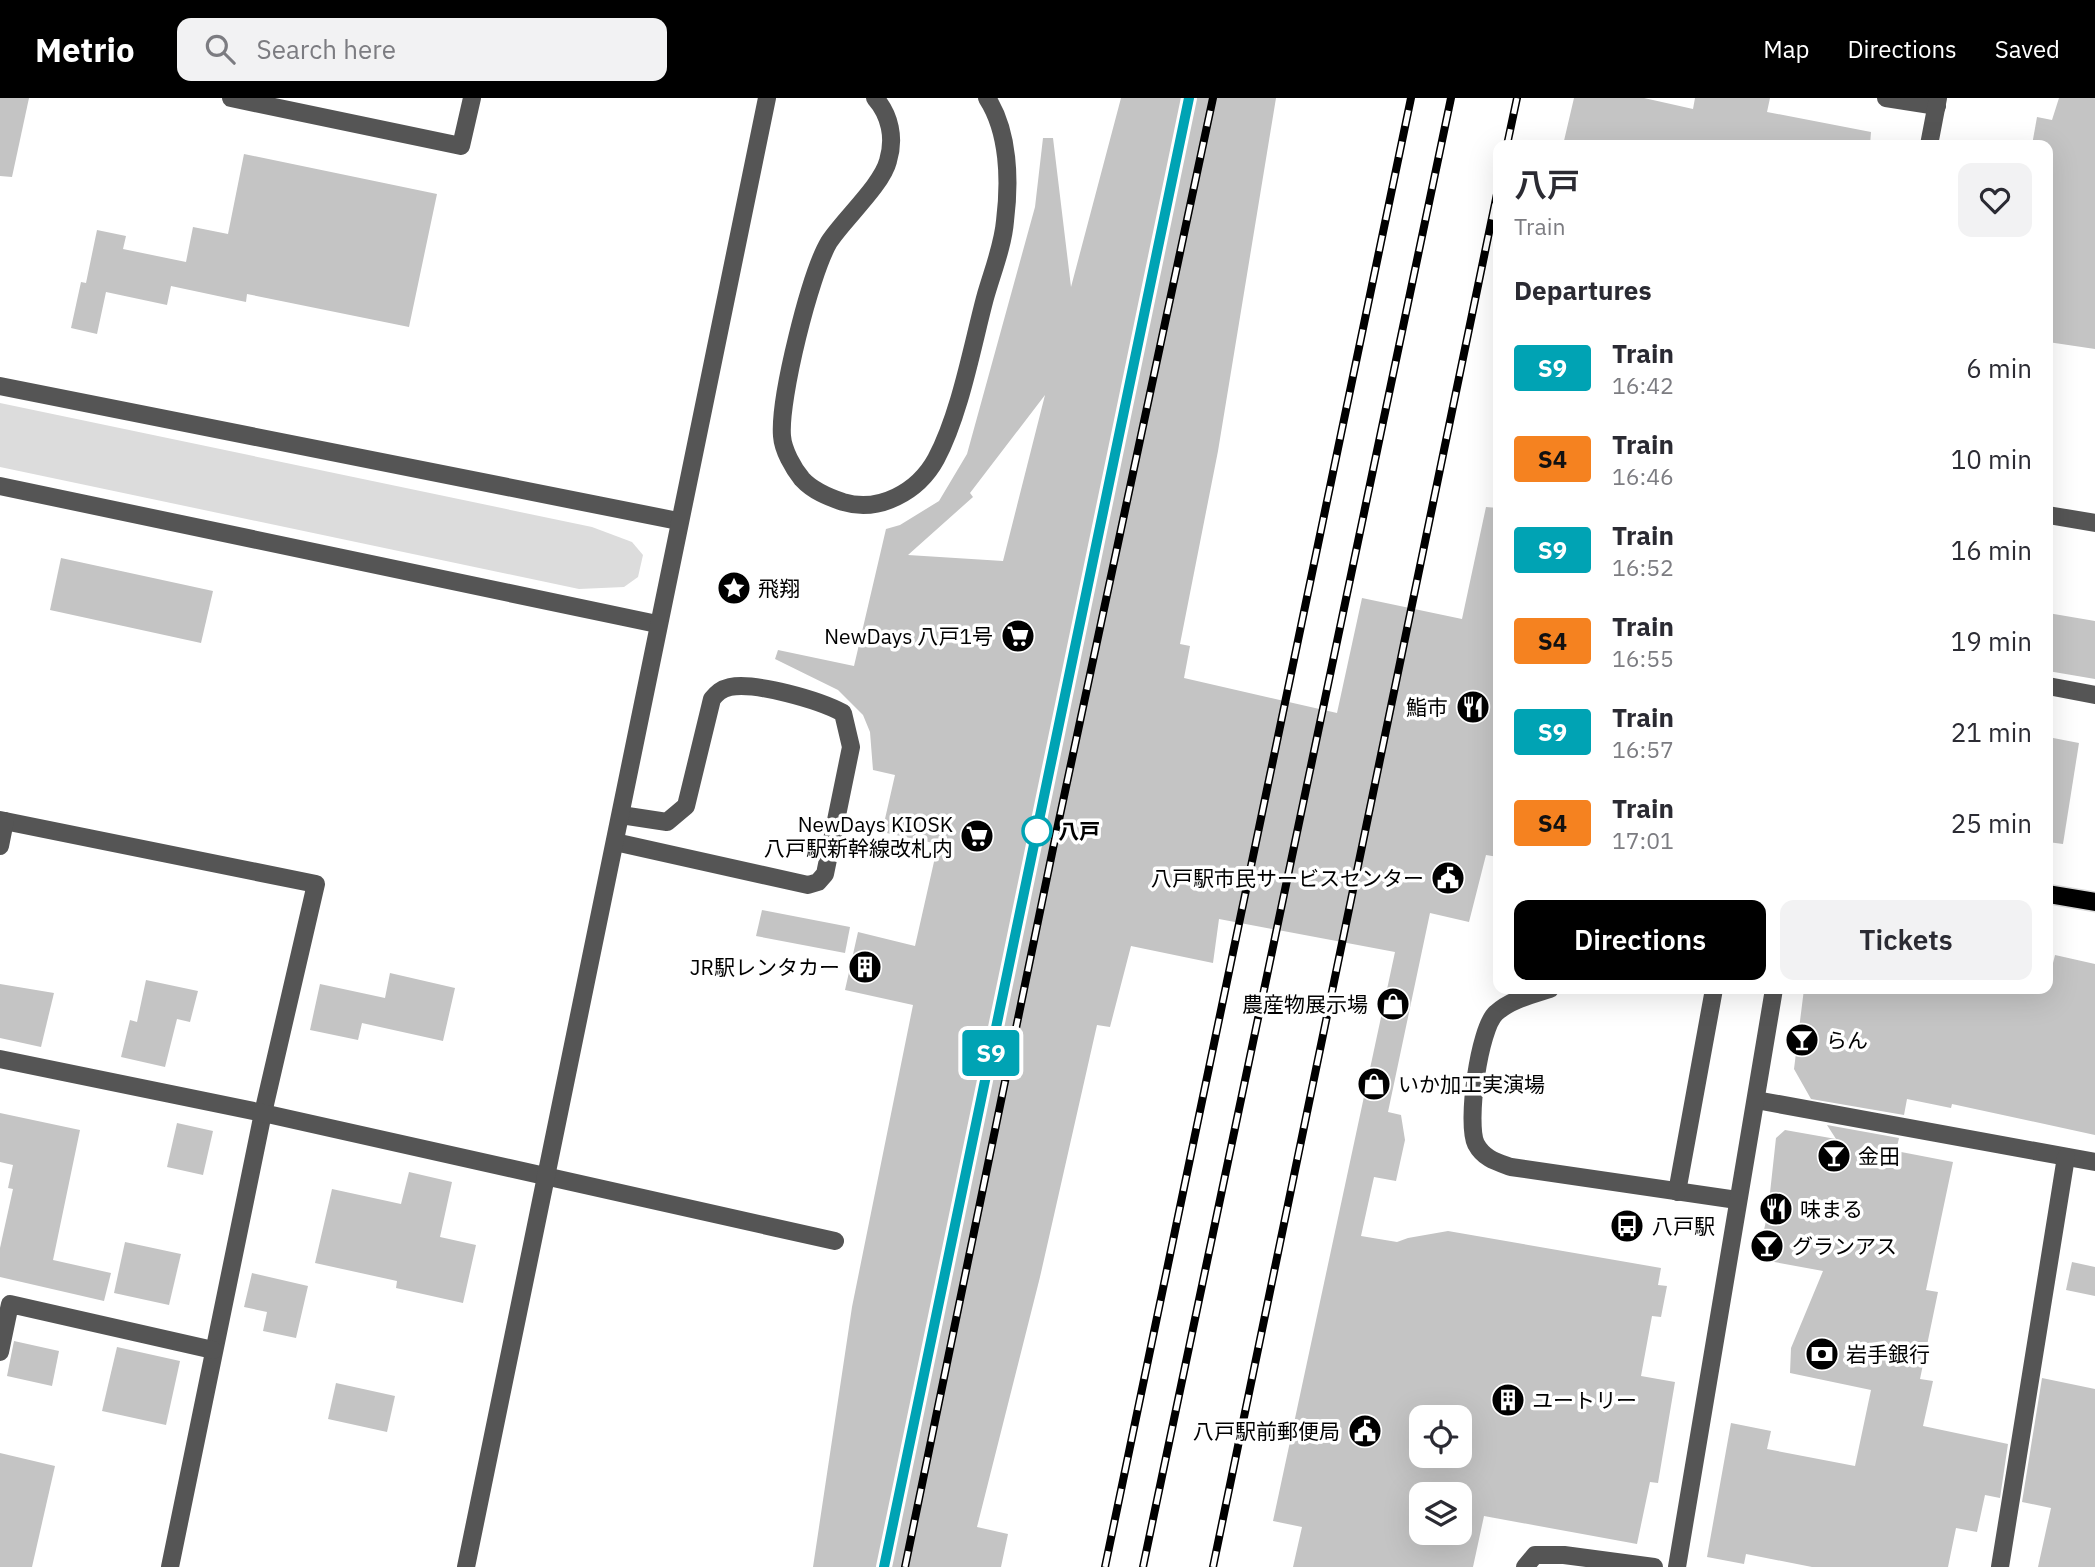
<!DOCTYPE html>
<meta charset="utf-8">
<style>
:root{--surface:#fff;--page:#f2f2f3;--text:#2b2b33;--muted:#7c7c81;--accent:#000}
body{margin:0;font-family:"IBM Plex Sans","Noto Sans JP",sans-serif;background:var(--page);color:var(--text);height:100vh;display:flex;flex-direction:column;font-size:26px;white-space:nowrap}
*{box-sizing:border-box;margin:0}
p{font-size:23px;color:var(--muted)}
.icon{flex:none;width:38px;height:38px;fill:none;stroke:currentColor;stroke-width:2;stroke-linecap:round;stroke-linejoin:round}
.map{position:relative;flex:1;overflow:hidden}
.drawer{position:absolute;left:1493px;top:42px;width:560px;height:854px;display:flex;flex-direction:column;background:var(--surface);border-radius:14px;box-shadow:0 7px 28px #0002}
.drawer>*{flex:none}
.badge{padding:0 14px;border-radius:5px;font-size:24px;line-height:46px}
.controls{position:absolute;left:1409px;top:1307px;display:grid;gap:14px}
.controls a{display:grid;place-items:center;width:63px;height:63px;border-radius:14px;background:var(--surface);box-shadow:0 7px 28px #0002;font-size:35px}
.map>.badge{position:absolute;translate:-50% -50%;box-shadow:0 0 0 4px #fff}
h2{padding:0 21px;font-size:26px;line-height:63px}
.round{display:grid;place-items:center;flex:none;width:74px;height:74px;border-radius:14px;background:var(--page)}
.headline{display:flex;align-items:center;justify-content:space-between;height:119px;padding:0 21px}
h1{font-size:33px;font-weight:600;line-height:52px}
.primary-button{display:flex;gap:14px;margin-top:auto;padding:14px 21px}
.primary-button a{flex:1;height:80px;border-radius:14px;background:var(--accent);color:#fff;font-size:28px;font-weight:600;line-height:80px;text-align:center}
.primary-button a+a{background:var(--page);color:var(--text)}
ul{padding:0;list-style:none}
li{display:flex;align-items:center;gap:21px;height:91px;padding:0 21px}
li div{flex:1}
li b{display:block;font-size:26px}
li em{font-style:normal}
li .badge{min-width:77px;font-weight:700;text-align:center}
header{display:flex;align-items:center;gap:42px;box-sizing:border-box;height:98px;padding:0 35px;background:var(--accent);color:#fff}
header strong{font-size:33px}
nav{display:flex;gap:38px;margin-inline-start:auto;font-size:24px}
.search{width:490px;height:63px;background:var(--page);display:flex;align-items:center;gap:18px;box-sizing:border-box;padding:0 24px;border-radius:14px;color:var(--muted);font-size:26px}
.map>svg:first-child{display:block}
.green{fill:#dcdcdc}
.building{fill:#c4c4c4;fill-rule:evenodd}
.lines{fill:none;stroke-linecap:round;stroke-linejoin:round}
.major-casing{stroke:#dbdbdb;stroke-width:21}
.minor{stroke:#555;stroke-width:18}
.major{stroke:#000;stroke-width:18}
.rail-casing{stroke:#000;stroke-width:8}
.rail{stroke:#fff;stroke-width:5;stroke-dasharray:16;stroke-linecap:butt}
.line-casing{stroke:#fff;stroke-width:16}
.line{stroke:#00a3b4;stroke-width:10}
.stop-dot{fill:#fff;stroke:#00a3b4;stroke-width:3.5}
.labels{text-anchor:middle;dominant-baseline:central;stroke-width:7;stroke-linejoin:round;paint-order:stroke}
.poi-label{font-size:21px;fill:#000;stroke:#fff;text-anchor:start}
.stop-label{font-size:21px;font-weight:bold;fill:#000;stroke:#fff;text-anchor:start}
</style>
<header>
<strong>Metrio</strong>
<div class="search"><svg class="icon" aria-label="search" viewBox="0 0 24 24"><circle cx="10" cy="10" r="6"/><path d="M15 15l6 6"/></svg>Search here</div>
<nav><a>Map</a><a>Directions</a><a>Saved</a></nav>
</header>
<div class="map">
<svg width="2095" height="1469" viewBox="0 0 2095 1469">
<rect width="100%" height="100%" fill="#fff"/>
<path class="green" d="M0 305 592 429 632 444 643 457 638 479 624 489 579 491 0 369Z"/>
<g class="building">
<path d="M0 0H29L12 79 0 78Z"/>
<path d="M1121 0H1276L1218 353 1180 546 1190 548 1184 580 1337 615 1362 500 1462 521 1486 409 1498 410V759L1486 757 1469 824 1430 815 1388 1014 1401 1017 1405 1042 1396 1083 1374 1079 1361 1138 1397 1144 1408 1140 1448 1133 1661 1170 1658 1187 1667 1188 1661 1219 1652 1218 1641 1278 1675 1284 1658 1385 1650 1384 1637 1446 1484 1418 1473 1469H1293L1302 1429 1273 1423 1395 854 1219 821 1213 865 1131 848 1110 929 1097 927 1040 1179 977 1429 1008 1436 1001 1469H813L852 1209 913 907 845 892 858 834 915 848 938 746 882 734 895 677 873 672 870 634 863 617 838 592 775 561 778 552 854 568 886 431 900 427 939 403 967 356 1035 109 1043 40H1053L1071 189ZM1045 297 1003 463 908 457 973 399 970 395ZM1421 1320H1460V1358H1421ZM1421 1396H1460V1435H1421Z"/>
<path d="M1574 0H1644L1693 11 1695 0H1770L1767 14 1871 34 1870 47H1563Z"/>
<path d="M2059 0H2095V251L2048 244V47H2032L2037 19 2052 22Z"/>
<path d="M244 56 437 96 409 229 247 196 246 204 171 188 167 207 106 194 97 236 71 230 81 184 86 185 97 132 126 138 123 151 186 164 193 129 228 136Z"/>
<path d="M61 460 213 493 201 545 50 512Z"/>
<path d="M2048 515 2095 523V581L2048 573Z"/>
<path d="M2048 639 2079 645 2063 746 2048 744Z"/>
<path d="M762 812 850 829 845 855 756 838Z"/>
<path d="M2055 857 2095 866V1037L1952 1006 1951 1010 1907 1001 1904 1017 1811 1001 1794 971 1804 891H2048V864L2053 865Z"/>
<path d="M390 875 455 890 443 943 362 925 358 942 310 932 320 886 385 900Z"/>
<path d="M146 882 198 893 190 924 177 921 165 969 121 959 130 922 137 924Z"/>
<path d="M0 886 54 895 41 949 0 940Z"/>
<path d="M0 1015 80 1032 53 1162 111 1175 104 1203 0 1179V1150L13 1091 8 1090 13 1067 0 1064Z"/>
<path d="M177 1025 213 1033 203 1077 167 1069Z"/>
<path d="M1827 1027 1899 1040 1896 1053 1953 1064 1926 1192 1938 1194 1920 1281 1933 1283 1923 1328 2008 1346 2000 1400 1985 1397 1977 1434 1956 1430 1948 1469H1812L1746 1456 1744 1466 1707 1459 1731 1325 1771 1333 1767 1351 1855 1368 1871 1292 1790 1275 1791 1250 1823 1173 1758 1161 1768 1113 1776 1040 1785 1032 1836 1041Z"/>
<path d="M409 1074 452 1084 440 1139 476 1147 463 1205 396 1190 397 1183 315 1165 332 1091 401 1106Z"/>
<path d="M125 1144 181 1156 169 1207 114 1195Z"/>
<path d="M2072 1164 2095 1169V1198L2066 1192Z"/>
<path d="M252 1175 308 1188 296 1240 263 1233 267 1214 244 1209Z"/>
<path d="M14 1243 59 1253 52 1288 7 1278Z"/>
<path d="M117 1249 180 1263 166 1327 102 1313Z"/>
<path d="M2042 1280 2095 1291V1469H2038L2051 1410 2022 1404Z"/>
<path d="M336 1285 395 1298 387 1334 328 1321Z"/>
<path d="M0 1355 55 1368 32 1469H0Z"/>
</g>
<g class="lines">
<defs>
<path id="major" d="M2048 796 2095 804"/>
</defs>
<use href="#major" class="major-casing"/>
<g class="minor">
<path d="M231 0 461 48 472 0"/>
<path d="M875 0C890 17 895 40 888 63 882 87 843 122 829 144 810 176 779 301 782 338 783 352 793 370 802 381 813 393 828 399 843 404 879 415 918 394 936 361 960 316 972 249 985 200 992 175 1003 148 1005 123 1010 83 1009 34 987 0"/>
<path d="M1886 0 1937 8"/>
<path d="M1929 47 1938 0"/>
<path d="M0 288 678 423"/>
<path d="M0 388 657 526"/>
<path d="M2048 417 2095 425"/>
<path d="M2048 588 2095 597"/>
<path d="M0 722 316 786 263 1015 170 1469"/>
<path d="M615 744 808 787 818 784 825 776 851 649 843 615C819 602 756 584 730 589 721 591 717 595 712 601L686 708 667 724 621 717"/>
<path d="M0 748 5 723"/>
<path d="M1550 891C1531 897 1510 902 1496 915 1479 930 1466 1026 1476 1046 1484 1061 1497 1064 1511 1069L1737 1102"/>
<path d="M0 961 263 1015 835 1143"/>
<path d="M1756 1002 2095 1064"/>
<path d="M1677 1094 1714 891"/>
<path d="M0 1254 10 1206 213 1252"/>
<path d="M466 1469 767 0"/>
<path d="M1525 1469 1535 1457H1564L1654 1469"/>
<path d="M1677 1469 1774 891"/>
<path d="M2000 1469 2066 1059"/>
</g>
<use href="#major" class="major"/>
<defs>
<g id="rail">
<path d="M1507 47 1517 0"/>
<path d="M884 1469 1189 0"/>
<path d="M905 1469 1056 736 1213 0"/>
<path d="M1105 1469 1411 0"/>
<path d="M1143 1469 1451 0"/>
<path d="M1213 1469 1498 91"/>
</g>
</defs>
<use href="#rail" class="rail-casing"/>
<use href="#rail" class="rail"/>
</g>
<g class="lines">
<defs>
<path id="line" d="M884 1469 1189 0"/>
</defs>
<use href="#line" class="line-casing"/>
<use href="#line" class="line"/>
</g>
<defs>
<symbol id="sight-disc" viewBox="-11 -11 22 22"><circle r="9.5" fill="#000" stroke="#fff"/><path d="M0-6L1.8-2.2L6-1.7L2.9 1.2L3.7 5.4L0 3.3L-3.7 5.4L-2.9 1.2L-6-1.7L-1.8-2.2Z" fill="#fff"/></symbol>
<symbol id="supermarket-disc" viewBox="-11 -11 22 22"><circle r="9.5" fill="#000" stroke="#fff"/><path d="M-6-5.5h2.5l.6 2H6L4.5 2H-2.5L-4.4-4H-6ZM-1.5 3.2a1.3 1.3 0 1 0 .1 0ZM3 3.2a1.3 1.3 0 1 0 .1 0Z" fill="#fff"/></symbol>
<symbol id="restaurant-disc" viewBox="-11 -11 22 22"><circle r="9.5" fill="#000" stroke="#fff"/><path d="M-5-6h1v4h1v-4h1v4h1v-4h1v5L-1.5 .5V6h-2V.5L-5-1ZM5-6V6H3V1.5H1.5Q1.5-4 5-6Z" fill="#fff"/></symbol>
<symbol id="civic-disc" viewBox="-11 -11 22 22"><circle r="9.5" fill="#000" stroke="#fff"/><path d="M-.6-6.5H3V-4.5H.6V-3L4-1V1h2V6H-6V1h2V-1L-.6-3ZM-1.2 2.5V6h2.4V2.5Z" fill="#fff"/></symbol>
<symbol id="building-disc" viewBox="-11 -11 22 22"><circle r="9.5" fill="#000" stroke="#fff"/><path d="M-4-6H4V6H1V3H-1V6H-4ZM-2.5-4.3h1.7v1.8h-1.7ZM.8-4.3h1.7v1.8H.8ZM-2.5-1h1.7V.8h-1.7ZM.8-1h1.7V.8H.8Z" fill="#fff"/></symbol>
<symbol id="shop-disc" viewBox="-11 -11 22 22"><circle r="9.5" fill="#000" stroke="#fff"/><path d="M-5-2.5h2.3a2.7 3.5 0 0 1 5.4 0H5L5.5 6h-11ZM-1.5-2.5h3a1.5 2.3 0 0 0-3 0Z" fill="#fff"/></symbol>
<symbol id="bar-disc" viewBox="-11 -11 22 22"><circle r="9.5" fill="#000" stroke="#fff"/><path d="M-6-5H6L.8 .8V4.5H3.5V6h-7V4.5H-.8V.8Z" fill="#fff"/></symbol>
<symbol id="bus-disc" viewBox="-11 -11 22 22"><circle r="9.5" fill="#000" stroke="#fff"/><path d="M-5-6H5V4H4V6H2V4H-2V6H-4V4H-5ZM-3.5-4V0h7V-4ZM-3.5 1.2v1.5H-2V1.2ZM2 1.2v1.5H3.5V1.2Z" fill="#fff"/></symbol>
<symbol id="bank-disc" viewBox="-11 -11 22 22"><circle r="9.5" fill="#000" stroke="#fff"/><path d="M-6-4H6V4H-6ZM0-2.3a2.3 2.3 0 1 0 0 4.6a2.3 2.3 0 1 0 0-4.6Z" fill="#fff"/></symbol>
</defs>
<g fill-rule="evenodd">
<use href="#sight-disc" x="715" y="471" width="38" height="38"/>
<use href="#supermarket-disc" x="999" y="519" width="38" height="38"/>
<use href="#restaurant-disc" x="1454" y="590" width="38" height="38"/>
<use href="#supermarket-disc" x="958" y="719" width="38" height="38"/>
<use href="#civic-disc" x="1429" y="761" width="38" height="38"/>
<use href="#building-disc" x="846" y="850" width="38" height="38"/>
<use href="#shop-disc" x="1374" y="887" width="38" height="38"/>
<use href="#bar-disc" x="1783" y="923" width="38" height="38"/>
<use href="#shop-disc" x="1355" y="967" width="38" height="38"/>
<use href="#bar-disc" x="1815" y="1039" width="38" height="38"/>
<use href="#restaurant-disc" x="1757" y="1092" width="38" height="38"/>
<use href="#bus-disc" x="1608" y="1109" width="38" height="38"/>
<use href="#bar-disc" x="1748" y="1129" width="38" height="38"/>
<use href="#bank-disc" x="1803" y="1237" width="38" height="38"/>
<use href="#building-disc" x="1489" y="1283" width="38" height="38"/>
<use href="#civic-disc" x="1346" y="1314" width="38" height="38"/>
</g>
<circle class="stop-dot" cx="1037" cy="733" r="14"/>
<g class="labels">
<g class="poi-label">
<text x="758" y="490">飛翔</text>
<text x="993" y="538" text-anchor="end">NewDays 八戸1号</text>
<text x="1448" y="609" text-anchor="end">鮨市</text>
<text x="953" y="726" text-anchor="end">NewDays KIOSK<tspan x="953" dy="24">八戸駅新幹線改札内</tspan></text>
<text x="1424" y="780" text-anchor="end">八戸駅市民サービスセンター</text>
<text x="840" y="869" text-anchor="end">JR駅レンタカー</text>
<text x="1368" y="906" text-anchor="end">農産物展示場</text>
<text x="1826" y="942">らん</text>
<text x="1398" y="986">いか加工実演場</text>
<text x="1858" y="1058">金田</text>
<text x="1800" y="1111">味まる</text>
<text x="1652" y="1128">八戸駅</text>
<text x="1792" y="1148">グランアス</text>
<text x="1846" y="1256">岩手銀行</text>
<text x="1532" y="1302">ユートリー</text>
<text x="1340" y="1333" text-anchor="end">八戸駅前郵便局</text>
</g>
<g class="stop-label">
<text x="1058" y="733">八戸</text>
</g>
</g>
</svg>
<div class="controls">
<a><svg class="icon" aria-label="locate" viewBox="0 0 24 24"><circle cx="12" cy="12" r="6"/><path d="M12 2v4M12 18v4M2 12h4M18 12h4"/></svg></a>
<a><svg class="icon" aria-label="layers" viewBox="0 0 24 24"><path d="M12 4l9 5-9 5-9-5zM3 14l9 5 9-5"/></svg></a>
</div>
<b class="badge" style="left:991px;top:955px;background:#00a3b4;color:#fff">S9</b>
<section class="drawer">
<div class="headline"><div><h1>八戸</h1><p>Train</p></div><a class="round"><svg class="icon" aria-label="heart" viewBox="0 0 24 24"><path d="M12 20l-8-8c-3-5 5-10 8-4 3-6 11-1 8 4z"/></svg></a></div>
<h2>Departures</h2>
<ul>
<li><span class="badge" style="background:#00a3b4;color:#fff">S9</span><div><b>Train</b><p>16:42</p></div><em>6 min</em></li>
<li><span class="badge" style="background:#f58220;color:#111">S4</span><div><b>Train</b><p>16:46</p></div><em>10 min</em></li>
<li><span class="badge" style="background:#00a3b4;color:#fff">S9</span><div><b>Train</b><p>16:52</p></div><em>16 min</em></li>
<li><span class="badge" style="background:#f58220;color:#111">S4</span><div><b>Train</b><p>16:55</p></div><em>19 min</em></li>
<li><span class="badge" style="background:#00a3b4;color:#fff">S9</span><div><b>Train</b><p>16:57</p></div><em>21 min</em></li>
<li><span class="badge" style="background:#f58220;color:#111">S4</span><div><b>Train</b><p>17:01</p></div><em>25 min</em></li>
</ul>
<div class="primary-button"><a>Directions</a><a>Tickets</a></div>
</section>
</div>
